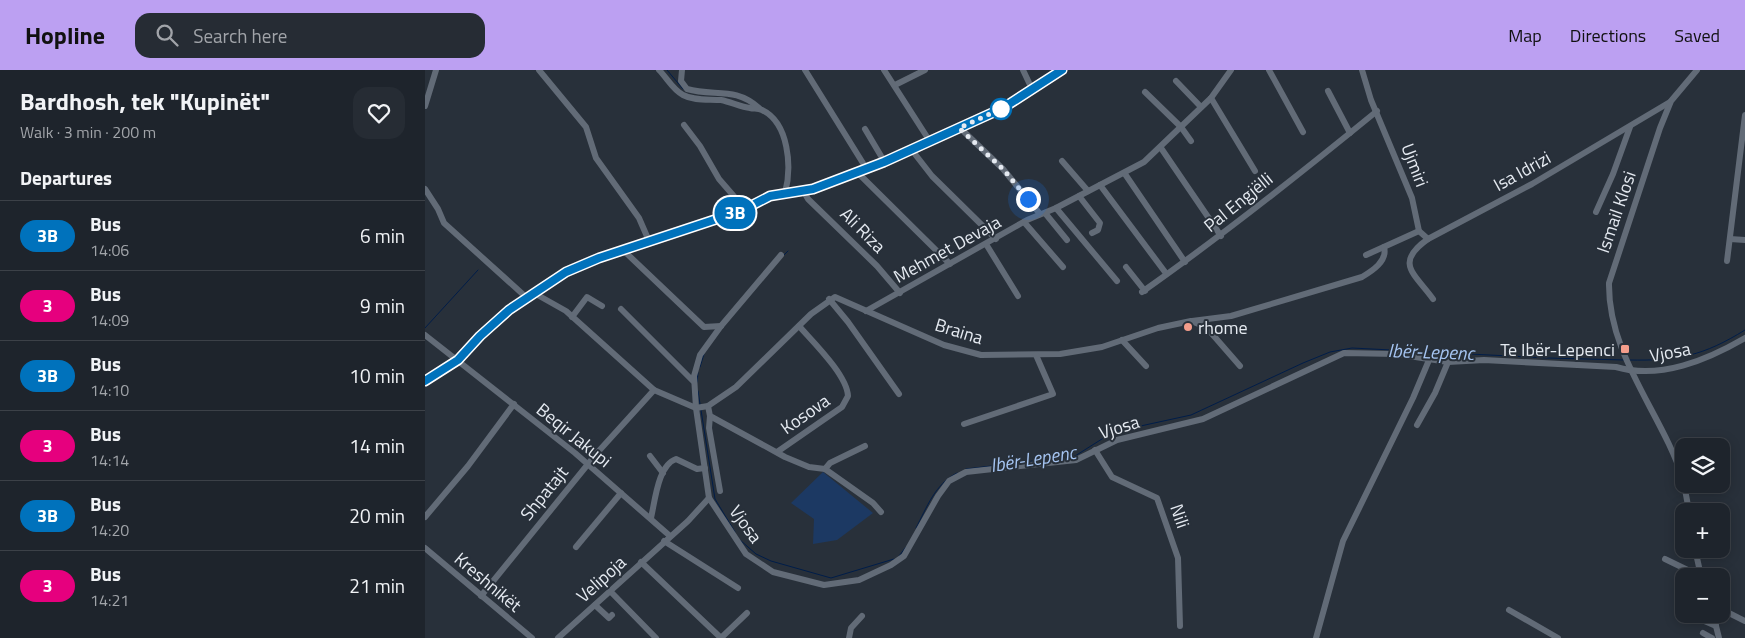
<!DOCTYPE html>
<meta charset="utf-8">
<style>
:root{--surface:#1e242c;--page:#262c34;--text:#f1f3f6;--muted:#a1a4a9;--line:#3c4148;--accent:#bca0f2}
body{margin:0;font-family:"Titillium Web",sans-serif;background:var(--page);color:var(--text);height:100vh;display:flex;flex-direction:column;font-size:19px;white-space:nowrap}
*{box-sizing:border-box;margin:0}
p{font-size:16px;color:var(--muted)}
.icon{flex:none;width:28px;height:28px;fill:none;stroke:currentColor;stroke-width:2;stroke-linecap:round;stroke-linejoin:round}
.map{position:relative;flex:1;overflow:hidden}
.sheet{display:flex;flex-direction:column;background:var(--surface);width:425px}
.sheet>*{flex:none}
.badge{padding:0 10px;border-radius:16px;font-size:18px;line-height:32px}
.controls{position:absolute;left:1250px;top:368px;display:grid;gap:10px}
.controls a{display:grid;place-items:center;width:55px;height:55px;border-radius:10px;background:var(--surface);box-shadow:0 2px 12px #0003,0 0 0 1px var(--line);font-size:25px}
.you{position:absolute;width:25px;height:25px;margin:-12px;border:4px solid #fff;border-radius:50%;background:#1a73e8;box-shadow:0 0 0 8px #1a73e833}
.map>.badge{position:absolute;translate:-50% -50%;box-shadow:0 0 0 2px #fff}
h2{padding:0 20px;font-size:19px;line-height:45px}
.round{display:grid;place-items:center;flex:none;width:52px;height:52px;border-radius:15px;background:var(--page)}
.overview{display:flex;align-items:center;justify-content:space-between;height:85px;padding:0 20px}
h1{font-size:24px;font-weight:700;line-height:38px}
ul{padding:0;list-style:none}
li{display:flex;align-items:center;gap:15px;height:70px;padding:0 20px;border-top:1px solid var(--line)}
li div{flex:1}
li b{display:block;font-size:19px}
li em{font-style:normal}
li .badge{min-width:55px;font-weight:700;text-align:center}
header{display:flex;align-items:center;gap:30px;box-sizing:border-box;height:70px;padding:0 25px;background:var(--accent);color:#111}
header strong{font-size:24px}
nav{display:flex;gap:28px;margin-inline-start:auto;font-size:18px}
.search{width:350px;height:45px;background:var(--page);display:flex;align-items:center;gap:12px;box-sizing:border-box;padding:0 18px;border-radius:15px;color:var(--muted);font-size:19px}
main{display:flex;flex:1;min-height:0}
.map>svg:first-child{display:block}
.green{fill:#1c3963}
.lines{fill:none;stroke-linecap:round;stroke-linejoin:round}
.stream{stroke:#001d49;stroke-width:1}
.minor{stroke:#626b77;stroke-width:6}
.line-casing{stroke:#fff;stroke-width:11}
.line{stroke:#0072bc;stroke-width:8}
.walk{stroke:#e5eaf1;stroke-width:5;stroke-dasharray:0 9}
.stop-dot{fill:#fff;stroke:#0072bc;stroke-width:2.5}
.poi-dot{fill:#f49d8b;stroke:#28303a;stroke-width:2}
.labels{text-anchor:middle;dominant-baseline:central;stroke-width:4;stroke-linejoin:round;paint-order:stroke}
.street-label{font-size:18px;fill:#e5eaf1;stroke:#28303a}
.poi-label{font-size:18px;fill:#e5eaf1;stroke:#28303a;text-anchor:start}
.water-label{font-size:19px;font-style:italic;fill:#a5c4f1;stroke:#28303a}
</style>
<header>
<strong>Hopline</strong>
<div class="search"><svg class="icon" aria-label="search" viewBox="0 0 24 24"><circle cx="10" cy="10" r="6"/><path d="M15 15l6 6"/></svg>Search here</div>
<nav><a>Map</a><a>Directions</a><a>Saved</a></nav>
</header>
<main>
<section class="sheet">
<div class="overview"><div><h1>Bardhosh, tek &quot;Kupinët&quot;</h1><p>Walk · 3 min · 200 m</p></div><a class="round"><svg class="icon" aria-label="heart" viewBox="0 0 24 24"><path d="M12 20l-8-8c-3-5 5-10 8-4 3-6 11-1 8 4z"/></svg></a></div>
<h2>Departures</h2>
<ul>
<li><span class="badge" style="background:#0072bc;color:#fff">3B</span><div><b>Bus</b><p>14:06</p></div><em>6 min</em></li>
<li><span class="badge" style="background:#e6007e;color:#fff">3</span><div><b>Bus</b><p>14:09</p></div><em>9 min</em></li>
<li><span class="badge" style="background:#0072bc;color:#fff">3B</span><div><b>Bus</b><p>14:10</p></div><em>10 min</em></li>
<li><span class="badge" style="background:#e6007e;color:#fff">3</span><div><b>Bus</b><p>14:14</p></div><em>14 min</em></li>
<li><span class="badge" style="background:#0072bc;color:#fff">3B</span><div><b>Bus</b><p>14:20</p></div><em>20 min</em></li>
<li><span class="badge" style="background:#e6007e;color:#fff">3</span><div><b>Bus</b><p>14:21</p></div><em>21 min</em></li>
</ul>
</section>
<div class="map">
<svg width="1320" height="568" viewBox="0 0 1320 568">
<rect width="100%" height="100%" fill="#28303a"/>
<path class="green" d="M398 402 448 443 412 470 388 474 389 449 366 433Z"/>
<g class="lines">
<g class="stream">
<path d="M242 0 258 19"/>
<path d="M358 186 363 181"/>
<path d="M0 258 53 200"/>
<path d="M1204 290C1253 291 1278 286 1320 260"/>
<path d="M275 297 279 284"/>
<path d="M272 312 273 303"/>
<path d="M273 321 275 334"/>
<path d="M276 340 290 429 310 462"/>
<path d="M541 399 650 386 688 362 766 345 878 293 905 282 927 278 1123 288 1200 290"/>
<path d="M491 458C502 437 510 414 532 403"/>
<path d="M315 470 331 484 346 491 406 508 469 489"/>
<path d="M474 486 481 477"/>
</g>
<g class="minor">
<path d="M114 0 161 57 171 88 214 148 224 171"/>
<path d="M234 0C242 8 248 20 258 25 269 31 283 29 296 30 306 32 316 37 325 38 329 39 333 38 337 40 364 53 367 97 360 123"/>
<path d="M257 0 256 11 262 19C289 27 310 16 334 38"/>
<path d="M380 0 441 98"/>
<path d="M459 0 504 70"/>
<path d="M598 0 607 19"/>
<path d="M844 0 878 62"/>
<path d="M937 0 946 30 987 128 994 161 1003 169"/>
<path d="M751 11 776 37"/>
<path d="M470 15 500 0"/>
<path d="M903 21 925 63"/>
<path d="M720 22 756 57 766 71"/>
<path d="M786 28 830 101"/>
<path d="M0 36 11 0"/>
<path d="M259 55 275 76 294 109 320 139"/>
<path d="M534 57 578 99 615 144"/>
<path d="M440 59 459 91"/>
<path d="M736 78 796 166"/>
<path d="M486 79 507 106 571 169"/>
<path d="M637 91 663 121"/>
<path d="M432 102 525 194"/>
<path d="M700 104 760 192"/>
<path d="M675 115 740 202"/>
<path d="M0 119 13 139 19 153 102 228"/>
<path d="M378 120 383 129 452 196 475 223"/>
<path d="M654 126 675 153 673 160 667 163"/>
<path d="M631 138 692 211"/>
<path d="M1171 142 1188 104 1205 57"/>
<path d="M620 143 642 170"/>
<path d="M599 152 638 197"/>
<path d="M1305 169 1320 170"/>
<path d="M561 174 593 226"/>
<path d="M198 180 279 257 296 256"/>
<path d="M356 185 296 256 275 285 269 306 271 338 284 428 321 484 348 502 399 515 434 510 466 495 479 486 513 426 524 411 541 402 651 390 692 370 778 349 919 283 971 284 1023 292 1059 290 1191 297C1235 310 1282 290 1320 268"/>
<path d="M941 185 994 161"/>
<path d="M1302 191 1320 45"/>
<path d="M701 197 720 221"/>
<path d="M717 222C798 165 875 104 952 41"/>
<path d="M109 223 141 241 229 320 271 338 283 336 311 317 386 244 410 227 519 275 556 285 635 284 677 277 733 258 766 251 781 257 815 296"/>
<path d="M404 229 423 252 474 324"/>
<path d="M1008 229C989 203 969 193 1003 169L1107 114 1245 32"/>
<path d="M196 239 268 311"/>
<path d="M441 241 602 150 631 138 719 92 786 28 806 0"/>
<path d="M147 247 162 227 177 236"/>
<path d="M767 251 806 246 937 207C947 201 963 191 959 177"/>
<path d="M0 265 150 383 245 466"/>
<path d="M697 270 721 296"/>
<path d="M0 311C26 298 38 281 59 262 91 234 124 210 163 192L315 141 345 126 388 119 459 91 578 38 637 0"/>
<path d="M283 336 285 346 360 387 384 397 400 399 448 433 456 442"/>
<path d="M285 346 284 358 295 421"/>
<path d="M539 354 628 324 611 285"/>
<path d="M992 355 1010 323 1023 292"/>
<path d="M670 380 687 407 732 428 753 488 755 556"/>
<path d="M352 382 417 337 423 326C422 305 388 272 374 256"/>
<path d="M225 386 238 403"/>
<path d="M400 399 405 393 440 376"/>
<path d="M1259 412C1238 344 1183 287 1184 213L1235 58 1246 31 1272 0"/>
<path d="M1259 414 1264 441"/>
<path d="M0 447 43 396 89 334"/>
<path d="M226 448C230 431 233 395 251 389L272 399 280 398"/>
<path d="M239 471 313 518"/>
<path d="M151 477 196 423"/>
<path d="M0 478 107 568"/>
<path d="M1270 479 1276 506"/>
<path d="M1240 489 1275 506"/>
<path d="M216 492 296 568"/>
<path d="M186 522 231 568"/>
<path d="M56 526 172 383 229 320"/>
<path d="M170 535 184 548 187 545"/>
<path d="M1296 539 1320 551"/>
<path d="M1084 540 1133 568"/>
<path d="M1288 544 1294 568"/>
<path d="M1268 546 1291 556"/>
<path d="M1278 563 1287 568"/>
<path d="M133 568 263 451 284 428"/>
<path d="M296 568 322 543"/>
<path d="M424 568 426 558 437 546"/>
<path d="M891 568 918 471 988 328 1004 290"/>
</g>
</g>
<g class="lines">
<defs>
<path id="line" d="M0 311 33 290 55 266 84 240 141 202 174 188 316 141 345 126 388 119 459 92 578 38 637 0"/>
</defs>
<use href="#line" class="line-casing"/>
<use href="#line" class="line"/>
<path class="walk" d="M576 39 578 38 534 58 578 99 603 129"/>
</g>
<circle class="stop-dot" cx="576" cy="39" r="10"/>
<g class="poi-dot">
<circle cx="763" cy="257" r="5"/>
<rect x="1195" y="274" width="10" height="10" rx="2.5"/>
</g>
<g class="labels">
<g class="street-label">
<text transform="translate(990 95) rotate(69)">Ujmiri</text>
<text transform="translate(1097 101) rotate(-29)">Isa Idrizi</text>
<text transform="translate(813 132) rotate(-39)">Pal Engjëlli</text>
<text transform="translate(1191 142) rotate(-71)">Ismail Klosi</text>
<text transform="translate(438 160) rotate(45)">Ali Riza</text>
<text transform="translate(522 179) rotate(-29)">Mehmet Devaja</text>
<text transform="translate(534 261) rotate(17)">Braina</text>
<text transform="translate(1245 282) rotate(-11)">Vjosa</text>
<text transform="translate(380 344) rotate(-35)">Kosova</text>
<text transform="translate(694 357) rotate(-17)">Vjosa</text>
<text transform="translate(149 365) rotate(39)">Beqir Jakupi</text>
<text transform="translate(119 423) rotate(-51)">Shpatajt</text>
<text transform="translate(755 446) rotate(71)">Nili</text>
<text transform="translate(321 454) rotate(54)">Vjosa</text>
<text transform="translate(176 509) rotate(-42)">Velipoja</text>
<text transform="translate(63 512) rotate(40)">Kreshnikët</text>
</g>
<g class="poi-label">
<text x="773" y="257">rhome</text>
<text x="1190" y="279" text-anchor="end">Te Ibër-Lepenci</text>
</g>
<g class="water-label">
<text transform="translate(1006 281) rotate(2)">Ibër-Lepenc</text>
<text transform="translate(608 388) rotate(-9)">Ibër-Lepenc</text>
</g>
</g>
</svg>
<div class="controls">
<a><svg class="icon" aria-label="layers" viewBox="0 0 24 24"><path d="M12 4l9 5-9 5-9-5zM3 14l9 5 9-5"/></svg></a>
<a>+</a>
<a>−</a>
</div>
<div class="you" style="left:603px;top:129px"></div>
<b class="badge" style="left:310px;top:143px;background:#0072bc;color:#fff">3B</b>
</div>
</main>
